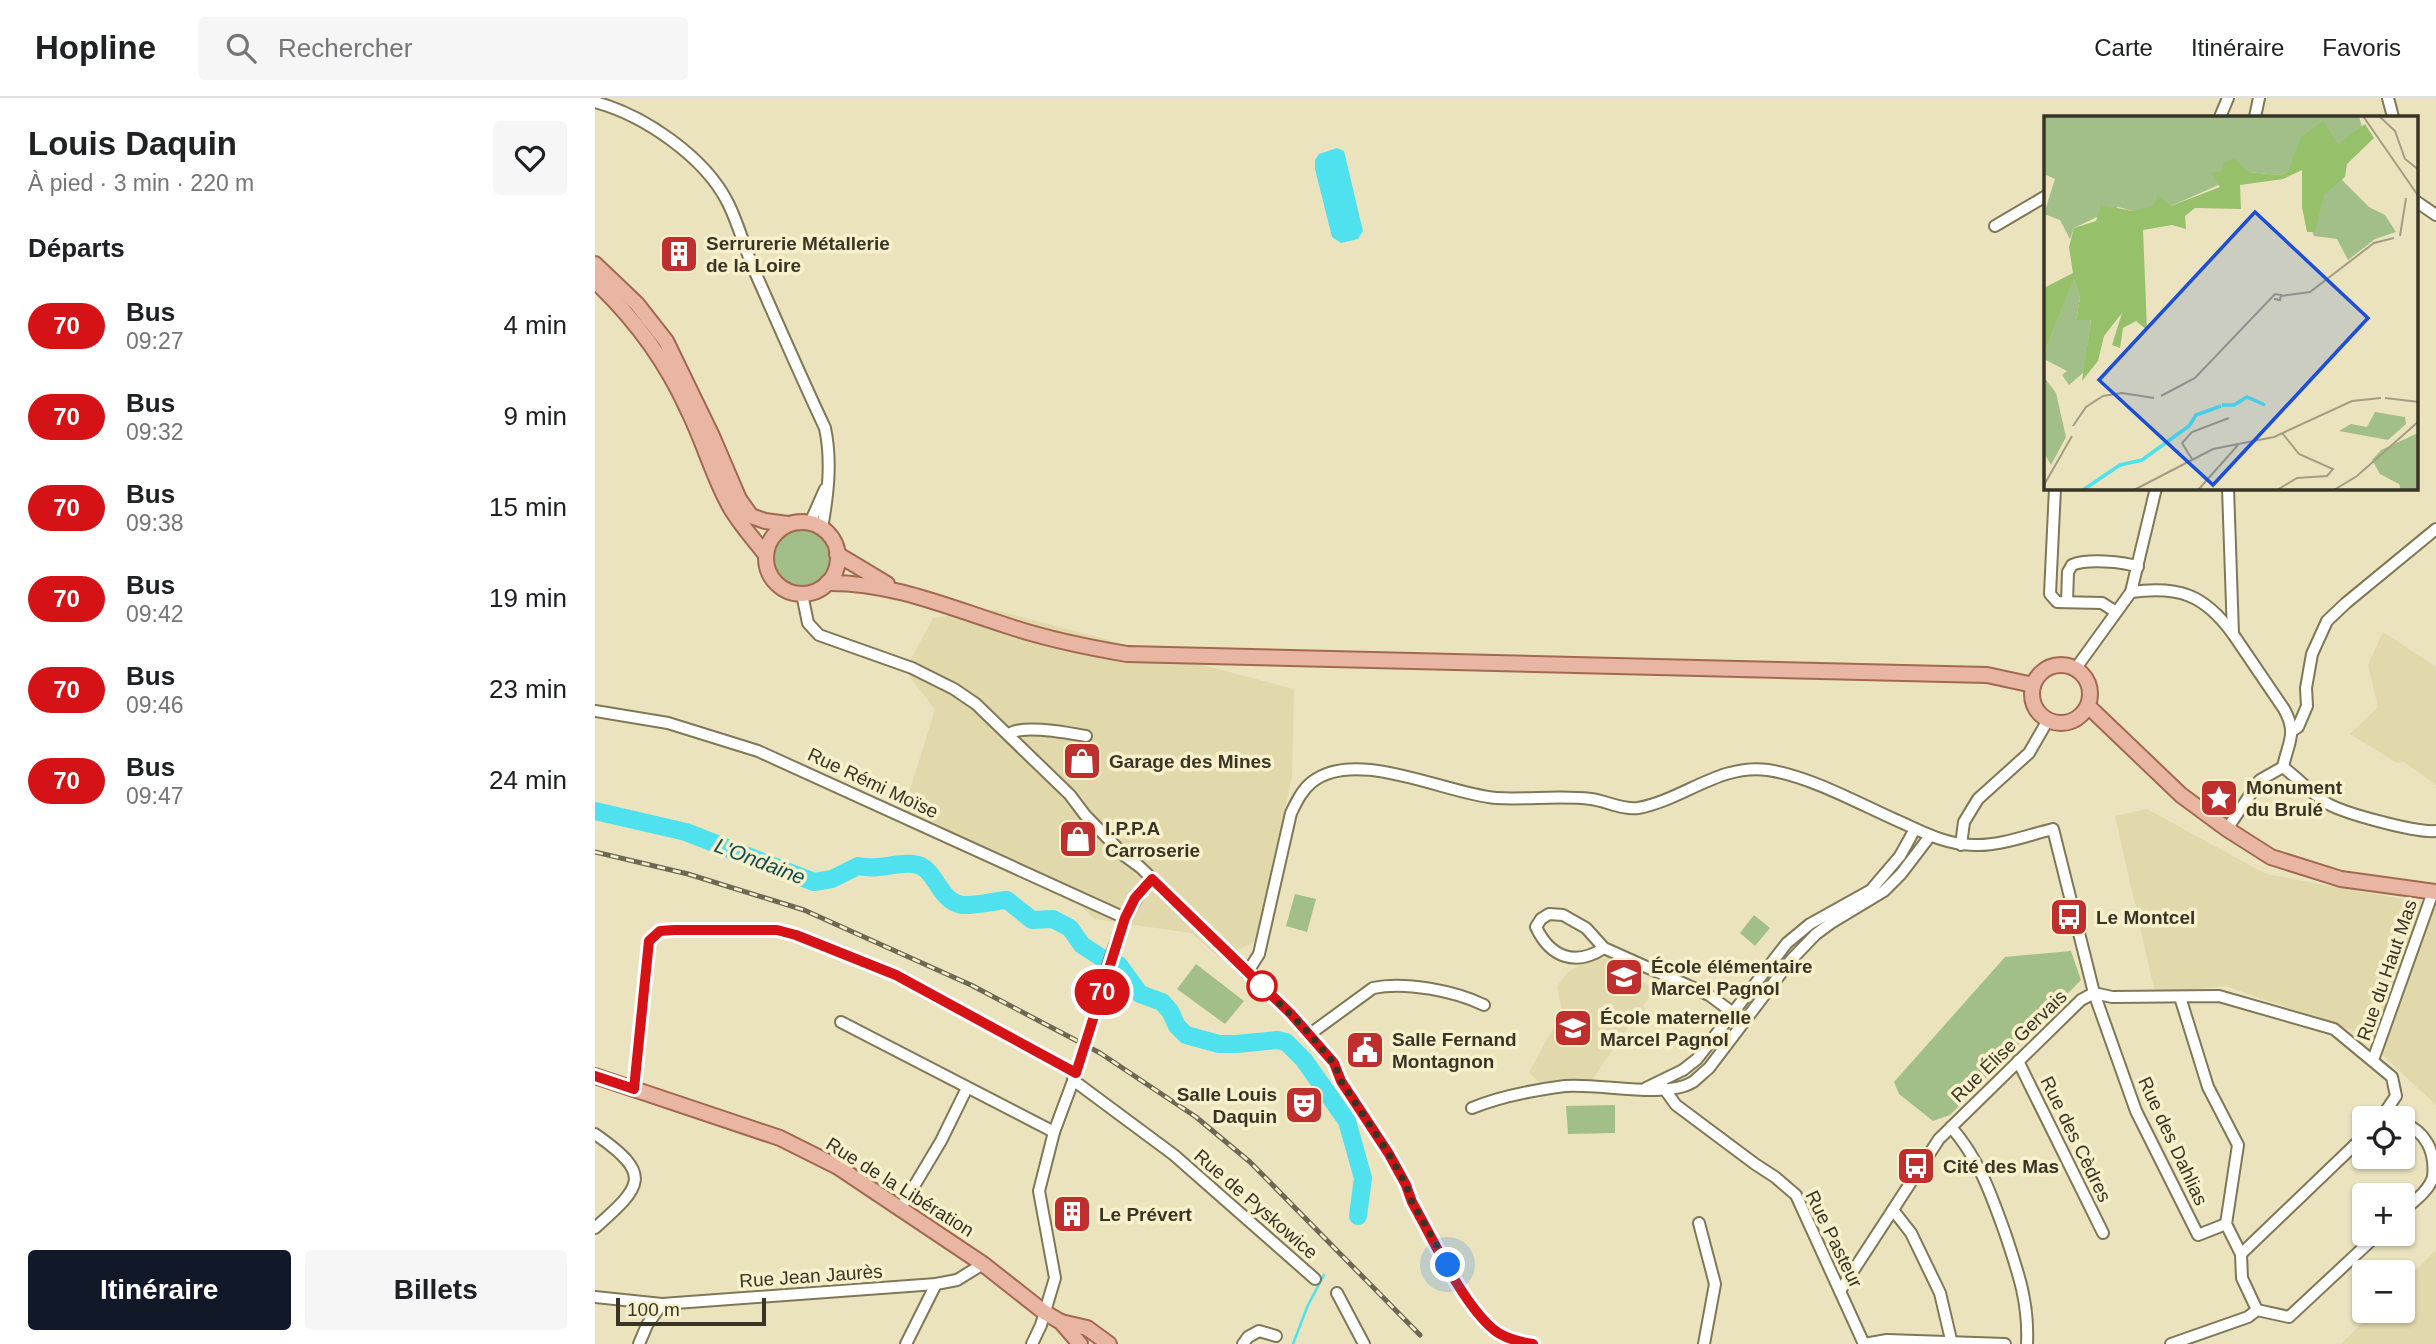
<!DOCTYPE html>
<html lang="fr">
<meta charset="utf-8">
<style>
:root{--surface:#fff;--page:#f6f6f6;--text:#202124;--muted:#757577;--line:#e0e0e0;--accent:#111827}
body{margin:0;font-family:Helvetica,sans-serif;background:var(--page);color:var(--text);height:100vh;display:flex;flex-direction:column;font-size:26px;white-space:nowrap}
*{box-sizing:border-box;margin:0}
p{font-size:23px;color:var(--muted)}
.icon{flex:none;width:38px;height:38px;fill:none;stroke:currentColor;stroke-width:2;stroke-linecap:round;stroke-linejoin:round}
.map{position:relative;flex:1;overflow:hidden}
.side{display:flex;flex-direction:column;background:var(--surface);width:595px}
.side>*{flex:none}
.badge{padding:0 14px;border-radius:23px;font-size:24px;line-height:46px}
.controls{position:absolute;left:1757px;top:1008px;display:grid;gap:14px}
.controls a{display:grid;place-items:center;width:63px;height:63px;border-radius:7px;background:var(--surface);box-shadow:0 2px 5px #0004;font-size:35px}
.scale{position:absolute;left:21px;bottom:18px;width:150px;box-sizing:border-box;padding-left:7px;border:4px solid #383526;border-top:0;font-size:19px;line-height:24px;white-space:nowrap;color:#383526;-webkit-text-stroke:5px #f8f0cb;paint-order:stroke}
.you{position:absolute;width:35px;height:35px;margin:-18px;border:5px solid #fff;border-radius:50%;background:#1a73e8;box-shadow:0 0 0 10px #1a73e833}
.map>.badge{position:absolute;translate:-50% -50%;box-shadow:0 0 0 4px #fff}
h2{padding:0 28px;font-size:26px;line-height:63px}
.round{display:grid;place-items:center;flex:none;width:74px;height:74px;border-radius:7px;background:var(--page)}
.headline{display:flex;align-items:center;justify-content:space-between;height:119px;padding:0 28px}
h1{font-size:33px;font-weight:800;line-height:52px}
.cta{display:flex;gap:14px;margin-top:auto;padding:14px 28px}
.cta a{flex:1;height:80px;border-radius:7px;background:var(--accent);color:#fff;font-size:28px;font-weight:800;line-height:80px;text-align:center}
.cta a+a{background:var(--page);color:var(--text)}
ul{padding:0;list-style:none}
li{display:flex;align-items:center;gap:21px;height:91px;padding:0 28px}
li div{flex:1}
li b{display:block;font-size:26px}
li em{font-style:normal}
li .badge{min-width:77px;font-weight:700;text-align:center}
header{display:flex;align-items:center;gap:42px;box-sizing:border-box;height:98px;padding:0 35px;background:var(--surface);border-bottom:2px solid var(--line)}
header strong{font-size:33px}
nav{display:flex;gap:38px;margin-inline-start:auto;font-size:24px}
.search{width:490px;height:63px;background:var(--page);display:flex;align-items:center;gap:18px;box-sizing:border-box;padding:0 24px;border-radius:7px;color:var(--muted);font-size:26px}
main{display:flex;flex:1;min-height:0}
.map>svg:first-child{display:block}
.built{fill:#e1d8ac}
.green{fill:#a3bf89}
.water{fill:#4fe2ee}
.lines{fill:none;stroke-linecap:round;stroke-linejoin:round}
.stream{stroke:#4fe2ee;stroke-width:2.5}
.river{stroke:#4fe2ee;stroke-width:18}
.minor-casing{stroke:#7f7857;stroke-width:14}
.major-casing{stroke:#a26950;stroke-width:18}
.minor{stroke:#fff;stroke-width:10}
.major{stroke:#e9b6a3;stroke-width:14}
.rail-casing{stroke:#6d6853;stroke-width:5}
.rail{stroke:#f8f0cb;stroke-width:2.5;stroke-dasharray:8;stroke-linecap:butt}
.minor-bridge-casing{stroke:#7f7857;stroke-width:14;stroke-linecap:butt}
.minor-bridge{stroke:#fff;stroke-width:10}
.line-casing{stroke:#fff;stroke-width:16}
.line{stroke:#d51317;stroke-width:10}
.walk{stroke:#383526;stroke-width:7;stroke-dasharray:0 12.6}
.stop-dot{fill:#fff;stroke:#d51317;stroke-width:3.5}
.labels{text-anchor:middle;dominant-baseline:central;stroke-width:7;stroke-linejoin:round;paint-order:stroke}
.poi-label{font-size:19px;font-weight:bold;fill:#383526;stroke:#f8f0cb;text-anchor:start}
.street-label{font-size:19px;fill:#383526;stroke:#f8f0cb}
.water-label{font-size:21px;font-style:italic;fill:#0e4e53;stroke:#f8f0cb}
.inset-river{fill:none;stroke:#4fe2ee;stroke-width:3.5}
.inset-road{fill:none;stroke:#a39d81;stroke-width:2}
.view{fill:#1d4ed8;fill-opacity:0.15;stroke:#1d4ed8;stroke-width:3.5}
.inset-edge{fill:none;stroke:#383526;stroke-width:3.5}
</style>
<header>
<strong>Hopline</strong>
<div class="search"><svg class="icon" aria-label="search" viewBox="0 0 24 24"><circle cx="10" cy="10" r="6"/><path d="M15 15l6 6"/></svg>Rechercher</div>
<nav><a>Carte</a><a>Itinéraire</a><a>Favoris</a></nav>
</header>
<main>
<section class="side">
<div class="headline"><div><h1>Louis Daquin</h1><p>À pied · 3 min · 220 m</p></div><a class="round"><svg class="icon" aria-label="heart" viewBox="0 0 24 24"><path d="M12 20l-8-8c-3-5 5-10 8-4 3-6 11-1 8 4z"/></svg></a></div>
<h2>Départs</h2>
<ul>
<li><span class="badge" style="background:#d51317;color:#fff">70</span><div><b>Bus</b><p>09:27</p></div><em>4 min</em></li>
<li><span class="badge" style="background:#d51317;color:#fff">70</span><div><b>Bus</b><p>09:32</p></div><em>9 min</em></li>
<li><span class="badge" style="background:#d51317;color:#fff">70</span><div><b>Bus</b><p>09:38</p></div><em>15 min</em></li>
<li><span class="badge" style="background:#d51317;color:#fff">70</span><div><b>Bus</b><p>09:42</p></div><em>19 min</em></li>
<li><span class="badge" style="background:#d51317;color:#fff">70</span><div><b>Bus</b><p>09:46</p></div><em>23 min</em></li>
<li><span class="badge" style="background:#d51317;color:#fff">70</span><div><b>Bus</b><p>09:47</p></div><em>24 min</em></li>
</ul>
<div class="cta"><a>Itinéraire</a><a>Billets</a></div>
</section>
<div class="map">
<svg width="1841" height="1246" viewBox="0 0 1841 1246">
<rect width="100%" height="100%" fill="#eae3be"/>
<g class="built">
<path d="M400 512 699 591 697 679 660 844 625 860 596 835 499 821 487 809 305 723 340 612 310 572 338 520Z"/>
<path d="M1788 534 1841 569V687L1809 664 1802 665 1755 636 1783 609 1773 567Z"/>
<path d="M1552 711 1671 776 1841 807V1007L1764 935 1631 888 1560 895 1520 718Z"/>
<path d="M1013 859 1038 871 1045 882 1059 892 1048 908 1051 911 1044 921 1040 919 997 982 944 984 934 974 962 924 968 919 962 888 973 874 991 863Z"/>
<path d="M1841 1152V1246H1746L1779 1213H1808V1185Z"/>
</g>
<g class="green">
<circle cx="206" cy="459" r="31"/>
<path d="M700 796 721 801 712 834 691 828Z"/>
<path d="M1159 817 1175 830 1160 848 1145 835Z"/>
<path d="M1476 853 1486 882 1355 1017 1338 1023 1304 996 1299 984 1410 859Z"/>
<path d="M601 866 649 903 630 926 582 891Z"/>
<path d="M1020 1007V1035L973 1036 971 1008Z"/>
</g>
<path class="water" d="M742 50 749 53 768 133 763 141 746 145 737 139 720 71V62L724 56Z"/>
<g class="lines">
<path class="stream" d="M698 1246 713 1207 729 1177"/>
<g class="river">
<path d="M0 713 91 734 219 784 237 781 263 768C284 773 299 764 318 766 342 768 342 803 367 807 381 808 398 803 412 802L437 822 458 821 475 830 487 847 510 862"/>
<path d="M524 867 545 896 567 904 575 913 582 928 591 937 624 946H642L682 942 691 944 709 962 752 1023 768 1080 763 1118"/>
</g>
<defs>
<g id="minor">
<path d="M1793 0 1798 19"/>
<path d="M0 4C49 17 110 59 133 105 144 127 150 152 160 174 183 226 206 279 230 330 237 363 233 397 227 430"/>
<path d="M1625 19 1633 0"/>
<path d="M1660 19 1664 0"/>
<path d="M1822 104 1841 117"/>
<path d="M1400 128 1451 98"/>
<path d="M1460 390 1455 496 1462 504 1507 505 1521 514"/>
<path d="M215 425 230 391"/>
<path d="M1536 494C1584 488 1609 496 1638 536"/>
<path d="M207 496 213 525 224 537 317 570 359 591 381 606 475 697 490 717 530 758 545 769 697 916 739 965 746 983 794 1056 811 1087 817 1104C838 1141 867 1204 898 1231 908 1240 925 1244 938 1246"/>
<path d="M1472 504 1473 474 1477 467C1491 461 1528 463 1543 469"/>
<path d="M1481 570 1536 494 1561 390"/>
<path d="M0 613 73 625 163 653 530 820"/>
<path d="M1697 633 1703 629 1712 608 1711 590 1717 556 1732 523 1751 505 1841 431"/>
<path d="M414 636C428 626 473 635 491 638"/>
<path d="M1688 669C1702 680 1716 694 1730 704 1746 715 1822 735 1841 733"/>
<path d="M1632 731 1665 682 1688 669C1693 644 1703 636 1689 611L1638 536 1633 390"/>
<path d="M1366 747 1369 724 1383 701 1434 655 1453 622"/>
<path d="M1009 850C980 869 955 859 941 829L946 821 954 816 968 817 991 830 1009 850 1114 897 1141 917"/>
<path d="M652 875 664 856 696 715C702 703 707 692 717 684 761 649 851 696 901 700 932 702 965 697 996 701 1011 703 1028 712 1043 710 1088 702 1125 665 1173 672 1218 679 1268 708 1310 726 1333 737 1355 747 1380 747 1405 748 1433 737 1458 731L1499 895 1541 1013 1603 1137 1631 1126"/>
<path d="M1585 899 1613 989 1643 1047 1631 1126 1646 1156"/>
<path d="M246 924 459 1034"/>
<path d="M494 935C505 893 526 809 557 781"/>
<path d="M715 936 778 890C810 883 860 893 889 907"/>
<path d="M1778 962 1838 794"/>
<path d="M1423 963 1508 1135"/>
<path d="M478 982 579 1057 720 1181"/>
<path d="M1068 989 1081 1007 1160 1066 1180 1079 1201 1097 1269 1246"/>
<path d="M1051 990 1088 972 1102 961 1192 845 1215 826 1276 792 1305 758 1320 731"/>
<path d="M39 991 54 843 65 833 79 832H182L201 837 301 877 481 975 459 1034 444 1093 460 1180 446 1227 437 1246"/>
<path d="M877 1010C906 998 939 992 970 988 1006 985 1070 1001 1098 984 1103 980 1109 974 1114 970L1196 862 1221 836 1236 825 1289 793 1306 776 1335 738"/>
<path d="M1808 1025C1830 1033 1841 1053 1838 1079 1834 1093 1818 1104 1808 1113"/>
<path d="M1356 1029C1384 1061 1396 1096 1410 1135 1423 1174 1434 1204 1432 1246"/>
<path d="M0 1036C59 1077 47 1088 0 1130"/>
<path d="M306 1110 346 1043 372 990"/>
<path d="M1298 1112 1316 1135 1345 1195 1357 1246"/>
<path d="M1104 1125 1120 1186 1109 1246"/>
<path d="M1245 1193 1344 1041 1486 902 1499 895 1517 899 1624 898 1739 931 1797 979 1801 998 1786 1020"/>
<path d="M742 1195 769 1246"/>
<path d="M0 1199 67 1206 341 1186 362 1182 388 1166"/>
<path d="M1662 1212 1647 1180 1646 1156 1769 1038"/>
<path d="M1662 1212 1694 1219 1783 1136"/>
<path d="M44 1246 52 1227 67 1206"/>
<path d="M311 1246 341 1186"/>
<path d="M648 1246 653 1239 664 1233 681 1238"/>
<path d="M1269 1246 1292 1242 1410 1246"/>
<path d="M1576 1246 1653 1219 1662 1212"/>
</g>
<g id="major">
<path d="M0 166 42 206 71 243 117 338 144 401 156 418 170 423 193 426"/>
<path d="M0 183C38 219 71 263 93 312 108 342 117 375 133 405 142 423 158 440 171 457"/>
<circle cx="207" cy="460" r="36"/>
<path d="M242 456 292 486"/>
<path d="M232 485C296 484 353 509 413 528 452 541 491 549 532 556L1392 577 1438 587"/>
<circle cx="1466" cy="596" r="29"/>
<path d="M1493 608 1586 697 1632 731 1676 759 1746 781 1841 794"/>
<path d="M0 978 185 1040 243 1069 388 1166 449 1214 466 1224 485 1246"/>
<path d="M466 1224 492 1230 514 1246"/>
</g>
</defs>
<use href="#minor" class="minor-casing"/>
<use href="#major" class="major-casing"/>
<use href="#minor" class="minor"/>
<use href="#major" class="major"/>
<defs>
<path id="rail" d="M0 754 93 776 209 812 376 887 505 955 601 1019 655 1064 825 1237"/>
</defs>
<use href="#rail" class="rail-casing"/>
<use href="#rail" class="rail"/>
<defs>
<path id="minor-bridge" d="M481 975 494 935"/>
</defs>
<use href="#minor-bridge" class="minor-bridge-casing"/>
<use href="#minor-bridge" class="minor-bridge"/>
</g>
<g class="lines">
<defs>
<path id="line" d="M0 978 39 991 54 843 65 833 79 832H182L201 837 301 877 481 975 530 820 540 800 557 781 696 916 739 965 746 983 794 1056 811 1087 817 1104C838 1141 867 1205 898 1231 908 1240 925 1244 938 1246"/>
</defs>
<use href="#line" class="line-casing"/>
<use href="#line" class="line"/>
<path class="walk" d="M667 888 713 934 739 965 746 983 794 1056 811 1087 817 1104 853 1167"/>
</g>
<defs>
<symbol id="building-square" viewBox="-11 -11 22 22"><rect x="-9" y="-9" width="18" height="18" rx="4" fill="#be2f2e" stroke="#f8f0cb"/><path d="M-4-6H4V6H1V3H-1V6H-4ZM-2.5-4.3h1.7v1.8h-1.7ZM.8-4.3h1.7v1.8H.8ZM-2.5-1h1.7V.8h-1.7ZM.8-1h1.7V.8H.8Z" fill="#fff"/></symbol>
<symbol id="shop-square" viewBox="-11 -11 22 22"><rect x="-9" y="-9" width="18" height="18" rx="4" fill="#be2f2e" stroke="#f8f0cb"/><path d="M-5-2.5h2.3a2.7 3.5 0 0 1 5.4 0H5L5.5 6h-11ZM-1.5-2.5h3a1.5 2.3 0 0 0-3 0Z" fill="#fff"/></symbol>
<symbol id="sight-square" viewBox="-11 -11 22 22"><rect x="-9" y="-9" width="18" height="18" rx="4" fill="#be2f2e" stroke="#f8f0cb"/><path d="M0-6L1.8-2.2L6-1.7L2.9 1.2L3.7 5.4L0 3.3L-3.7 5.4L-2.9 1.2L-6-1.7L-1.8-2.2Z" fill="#fff"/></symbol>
<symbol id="bus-square" viewBox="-11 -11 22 22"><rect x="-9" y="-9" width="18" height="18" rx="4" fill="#be2f2e" stroke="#f8f0cb"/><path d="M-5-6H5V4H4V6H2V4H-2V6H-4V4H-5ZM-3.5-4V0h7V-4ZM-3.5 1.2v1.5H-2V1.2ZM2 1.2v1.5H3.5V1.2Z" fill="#fff"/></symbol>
<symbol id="school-square" viewBox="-11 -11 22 22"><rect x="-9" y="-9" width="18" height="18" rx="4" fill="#be2f2e" stroke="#f8f0cb"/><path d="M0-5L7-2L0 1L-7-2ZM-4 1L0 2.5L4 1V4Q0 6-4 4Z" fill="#fff"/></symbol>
<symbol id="civic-square" viewBox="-11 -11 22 22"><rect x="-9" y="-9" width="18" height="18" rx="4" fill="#be2f2e" stroke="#f8f0cb"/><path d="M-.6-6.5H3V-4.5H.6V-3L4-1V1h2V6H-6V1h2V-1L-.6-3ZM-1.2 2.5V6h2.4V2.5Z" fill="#fff"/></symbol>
<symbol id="theatre-square" viewBox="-11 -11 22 22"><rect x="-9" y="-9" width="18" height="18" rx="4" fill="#be2f2e" stroke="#f8f0cb"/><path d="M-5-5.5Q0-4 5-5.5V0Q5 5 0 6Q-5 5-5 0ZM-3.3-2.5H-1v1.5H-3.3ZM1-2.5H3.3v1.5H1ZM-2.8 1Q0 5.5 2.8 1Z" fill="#fff"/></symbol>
</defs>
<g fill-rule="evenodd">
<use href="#building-square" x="62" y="134" width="44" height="44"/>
<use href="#shop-square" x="465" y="641" width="44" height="44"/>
<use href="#sight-square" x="1602" y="678" width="44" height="44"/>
<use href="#shop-square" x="461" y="719" width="44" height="44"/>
<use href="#bus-square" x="1452" y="797" width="44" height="44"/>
<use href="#school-square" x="1007" y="857" width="44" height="44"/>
<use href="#school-square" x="956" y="908" width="44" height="44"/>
<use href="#civic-square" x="748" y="930" width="44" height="44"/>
<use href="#theatre-square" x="687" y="985" width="44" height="44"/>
<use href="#bus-square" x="1299" y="1046" width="44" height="44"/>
<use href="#building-square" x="455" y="1094" width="44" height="44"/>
</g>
<circle class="stop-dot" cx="667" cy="888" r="14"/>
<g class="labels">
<g class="poi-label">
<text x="111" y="145">Serrurerie Métallerie<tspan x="111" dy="22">de la Loire</tspan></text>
<text x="514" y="663">Garage des Mines</text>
<text x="1651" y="689">Monument<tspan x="1651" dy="22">du Brulé</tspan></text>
<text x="510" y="730">I.P.P.A<tspan x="510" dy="22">Carroserie</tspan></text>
<text x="1501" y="819">Le Montcel</text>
<text x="1056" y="868">École élémentaire<tspan x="1056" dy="22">Marcel Pagnol</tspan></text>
<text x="1005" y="919">École maternelle<tspan x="1005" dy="22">Marcel Pagnol</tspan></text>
<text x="797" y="941">Salle Fernand<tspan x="797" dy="22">Montagnon</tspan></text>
<text x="682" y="996" text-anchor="end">Salle Louis<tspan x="682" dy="22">Daquin</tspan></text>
<text x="1348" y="1068">Cité des Mas</text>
<text x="504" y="1116">Le Prévert</text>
</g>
<g class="street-label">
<text transform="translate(278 685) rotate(25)">Rue Rémi Moïse</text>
<text transform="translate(1792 872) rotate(-71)">Rue du Haut Mas</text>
<text transform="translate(1414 948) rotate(-44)">Rue Élise Gervais</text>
<text transform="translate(1481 1041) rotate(64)">Rue des Cèdres</text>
<text transform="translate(1578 1043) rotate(65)">Rue des Dahlias</text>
<text transform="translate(305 1089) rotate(32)">Rue de la Libération</text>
<text transform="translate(661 1106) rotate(41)">Rue de Pyskowice</text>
<text transform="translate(1239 1141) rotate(64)">Rue Pasteur</text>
<text transform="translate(216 1178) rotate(-4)">Rue Jean Jaurès</text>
</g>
<g class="water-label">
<text transform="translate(165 763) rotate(21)">L'Ondaine</text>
</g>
</g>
<g transform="translate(1449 18)">
<rect width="374" height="374" fill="#eae3be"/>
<path d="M0 0H315L318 11 294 29 261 18 244 55 236 59 204 56 127 90 89 95 74 91 30 112 26 123 16 104 0 98 11 63 0 58ZM296 54 298 64 325 91 341 99 352 116 331 123 304 144 293 123 270 120 262 97ZM30 161 36 182 32 204 47 203 40 256 25 269 18 259 23 255 0 243V238ZM0 261 12 277 22 321 7 349 0 337ZM331 296 361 301 362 308 344 324 295 315 307 308 323 311ZM374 317V374H357L355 368 336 358 328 344 337 334Z" fill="#a3bf89"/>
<path d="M279 5 294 28 321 8 330 22 303 48 301 61 280 79 271 116H263L258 91V54L239 63 196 69 197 93 151 92 141 100 142 113 128 109 99 114 103 214 92 205 79 212 76 232 68 229 78 197 60 220 54 245 38 265 47 204H32L36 182 30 162 0 238V172L29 157 25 131 30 112 52 105 57 89 89 95 109 90 114 79 127 90 176 71 167 57 178 55 180 47 191 42 204 56 236 59 244 55 257 21Z" fill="#96c06a"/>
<path class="inset-river" d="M178 289H190L203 281 221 289M39 374 76 349 98 344 145 310 152 299 177 290"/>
<path class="inset-road" d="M319 0 375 81M335 0 351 15 361 43 375 54M356 120 362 82M237 180 266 176 330 127 350 122M117 280 151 262 231 178 237 179 236 184 230 183M341 282 375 286M29 310 42 291 59 280 78 277 110 282M148 343 138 327 148 316 185 302M0 369 28 320M90 374 169 333 230 321 308 285 337 282M154 374 194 329M233 374 253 362 283 360 289 353 255 338 239 318M290 374 313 360 375 305"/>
<path class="view" d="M211 96 324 202 169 369 55 264Z"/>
<rect width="374" height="374" class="inset-edge"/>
</g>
</svg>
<div class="controls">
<a><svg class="icon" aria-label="locate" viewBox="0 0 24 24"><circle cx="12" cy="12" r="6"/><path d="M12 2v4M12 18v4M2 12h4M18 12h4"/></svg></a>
<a>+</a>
<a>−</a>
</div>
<div class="scale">100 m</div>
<div class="you" style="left:853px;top:1167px"></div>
<b class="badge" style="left:507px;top:894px;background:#d51317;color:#fff">70</b>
</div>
</main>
